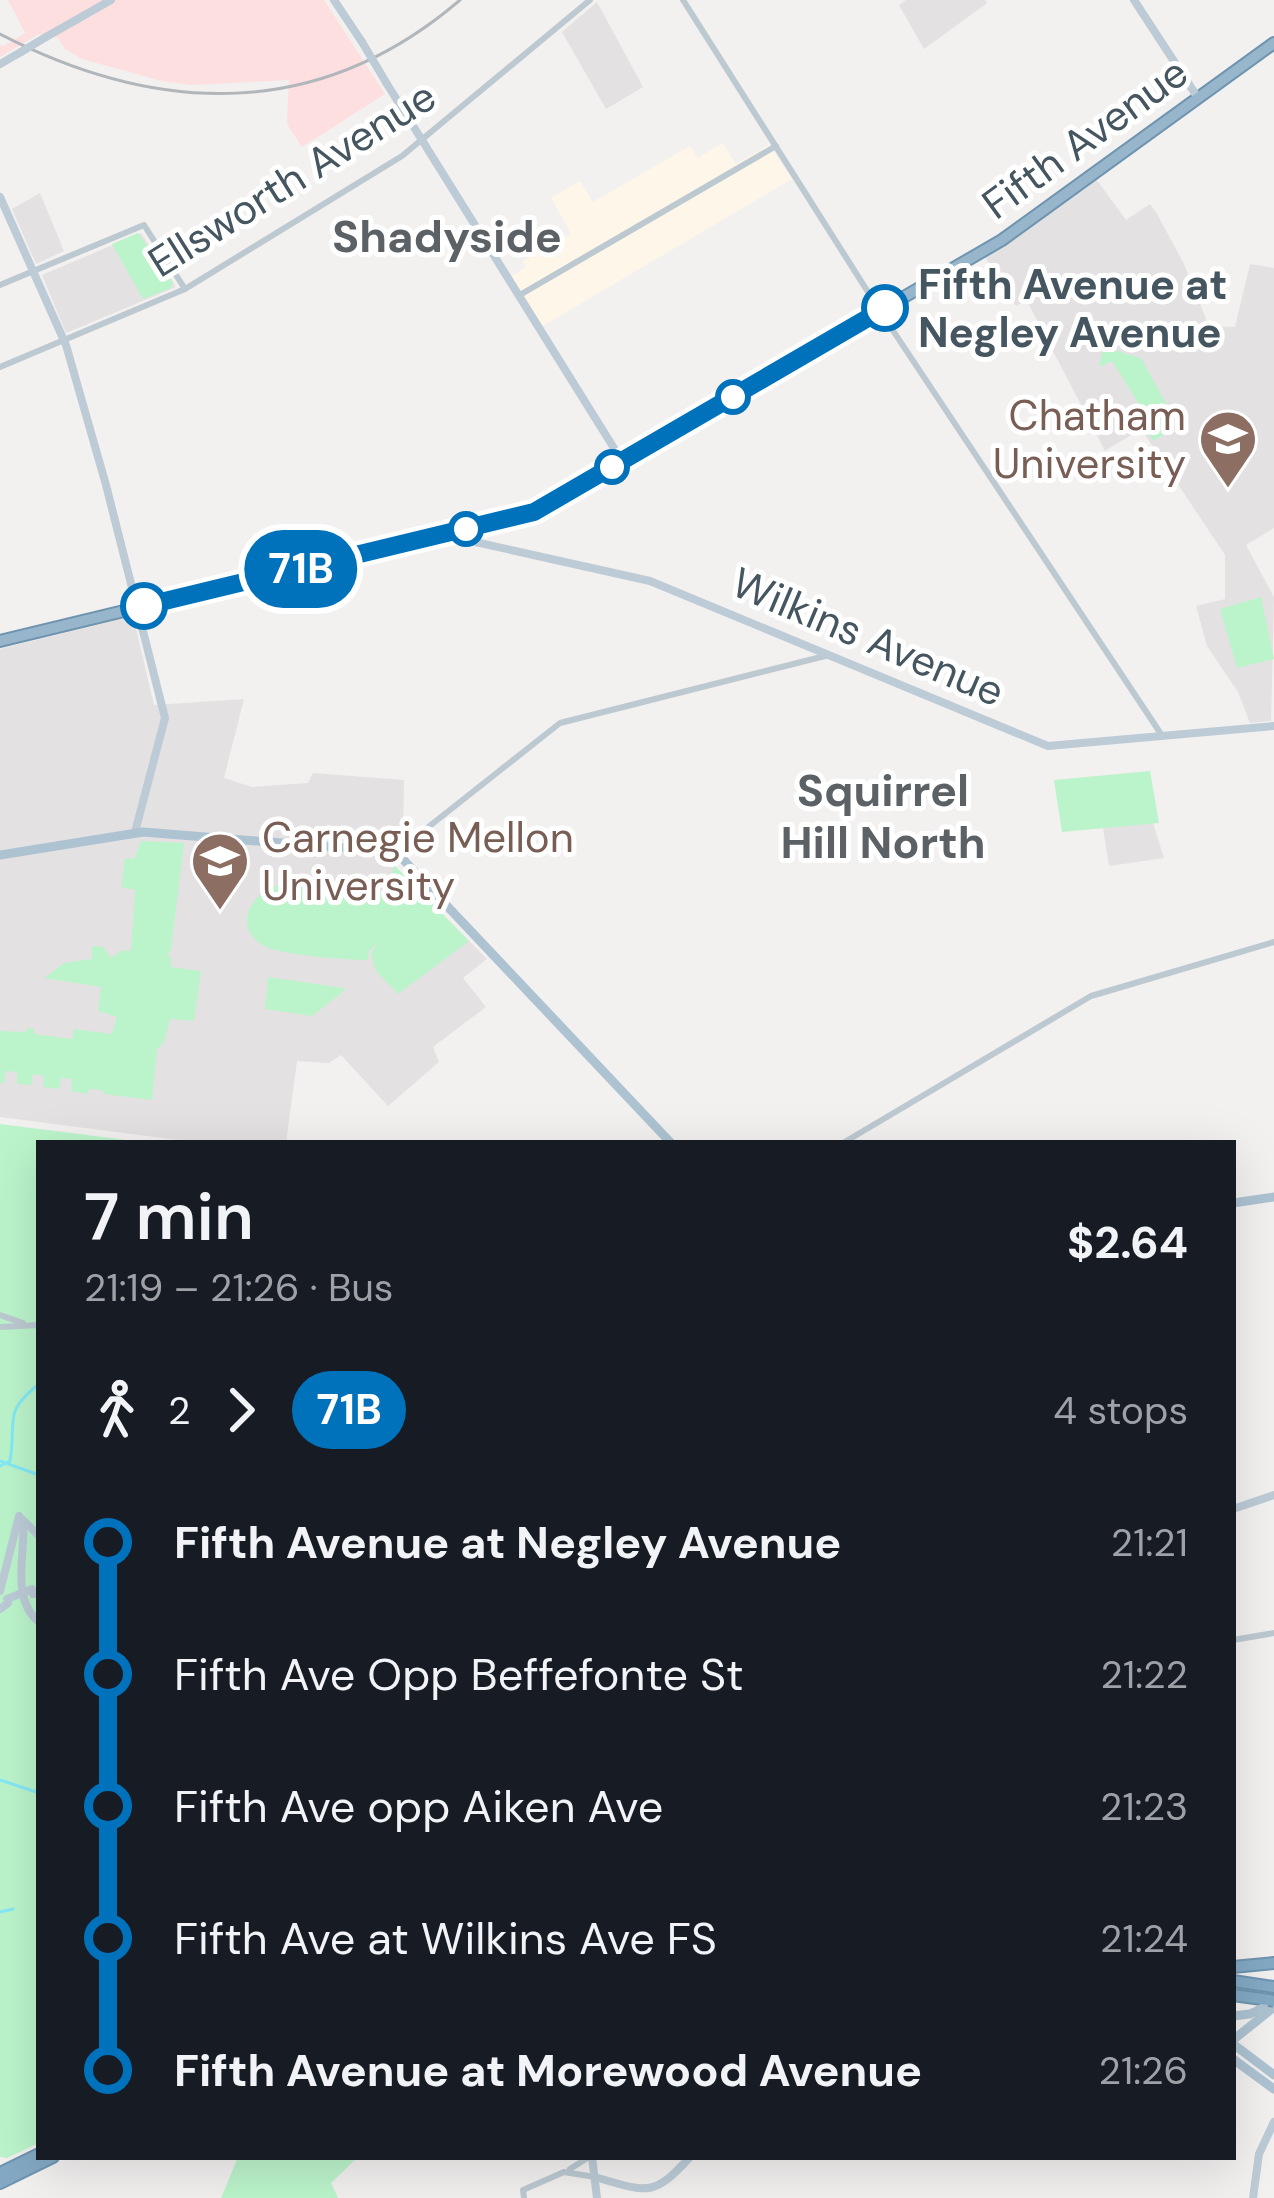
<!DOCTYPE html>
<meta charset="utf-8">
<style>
:root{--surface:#171b24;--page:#242831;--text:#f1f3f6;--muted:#9ea1a6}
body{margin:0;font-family:"DM Sans",sans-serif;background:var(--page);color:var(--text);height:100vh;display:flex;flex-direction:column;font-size:45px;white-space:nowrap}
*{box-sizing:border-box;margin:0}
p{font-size:39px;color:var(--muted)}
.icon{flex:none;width:66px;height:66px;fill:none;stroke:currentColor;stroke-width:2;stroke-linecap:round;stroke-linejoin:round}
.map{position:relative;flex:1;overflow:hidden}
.details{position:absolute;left:36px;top:1140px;width:1200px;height:1020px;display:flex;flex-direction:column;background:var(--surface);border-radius:0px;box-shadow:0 12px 48px #0002}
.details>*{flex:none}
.badge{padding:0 24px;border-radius:39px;font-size:42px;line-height:78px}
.map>.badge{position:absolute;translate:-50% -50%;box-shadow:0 0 0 6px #fff}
.legs{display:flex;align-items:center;gap:18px;height:132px;padding:0 48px;font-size:39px}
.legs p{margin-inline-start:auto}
.headline{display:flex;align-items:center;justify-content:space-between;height:204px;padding:0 48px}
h1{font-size:66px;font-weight:600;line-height:90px}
ul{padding:0 48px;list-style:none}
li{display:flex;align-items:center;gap:42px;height:132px;font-size:45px}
li i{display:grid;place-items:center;width:18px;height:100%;margin:0 15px;background:currentColor}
li i::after{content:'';width:30px;height:30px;margin:-15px;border:9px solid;border-radius:50%;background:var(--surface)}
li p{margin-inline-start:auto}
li:first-child i{background:linear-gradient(#0000 50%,currentColor 0)}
li:last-child i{background:linear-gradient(currentColor 50%,#0000 0)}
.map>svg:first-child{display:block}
.commercial{fill:#fef6e9}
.education{fill:#e4e1e2}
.medical{fill:#fedfe0}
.green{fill:#bbf4cb}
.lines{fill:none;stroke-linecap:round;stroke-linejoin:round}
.stream{stroke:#83e9f5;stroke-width:3}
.trunk-casing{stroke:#6e94b0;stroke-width:14}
.motorway-casing{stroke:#6e94b0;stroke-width:14}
.tertiary{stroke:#bcc9d1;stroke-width:6}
.secondary{stroke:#bccbd6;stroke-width:8}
.primary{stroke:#adc3d2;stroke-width:9}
.trunk{stroke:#98b6cb;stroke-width:10}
.motorway{stroke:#83a9c4;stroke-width:10}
.rail{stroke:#b1b6bb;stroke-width:3}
.motorway-bridge-casing{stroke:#6e94b0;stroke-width:14;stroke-linecap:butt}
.secondary-bridge{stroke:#bccbd6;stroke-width:8}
.motorway-bridge{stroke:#83a9c4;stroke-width:10}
.line-1-casing{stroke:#fff;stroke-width:27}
.line-1{stroke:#0072bc;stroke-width:18}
.stop-1-dot{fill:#fff;stroke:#0072bc;stroke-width:6}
.labels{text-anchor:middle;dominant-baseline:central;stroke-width:10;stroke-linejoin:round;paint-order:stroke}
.street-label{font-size:42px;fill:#465660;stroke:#fff}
.stop-label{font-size:42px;font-weight:bold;fill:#465660;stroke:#fff;text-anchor:start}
.education-label{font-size:42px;fill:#785e54;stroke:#fff;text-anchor:end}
.neighbourhood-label{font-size:45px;font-weight:bold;fill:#5c6166;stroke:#fff}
</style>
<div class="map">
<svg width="1274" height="2198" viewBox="0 0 1274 2198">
<rect width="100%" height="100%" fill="#f3f0f0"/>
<path class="commercial" d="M723 143 736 164 769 145 792 179 541 327 510 277 526 267 523 261 571 234 551 198 580 181 593 202 690 146 698 158Z"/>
<g class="education">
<path d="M906 0H985L987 3 924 49 899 5Z"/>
<path d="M597 2 643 87 606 109 562 32Z"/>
<path d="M1096 179 1126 220 1150 204 1156 212 1184 264 1209 326 1235 327 1250 264 1274 268V528L1246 545 1274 597 1271 721 1250 723 1238 692 1207 646 1196 606 1225 599V555L1141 429 1105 451 1027 301 1016 306 985 257Z"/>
<path d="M40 193 64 251 36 264 12 209Z"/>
<path d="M141 233 176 287 66 333 42 275Z"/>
<path d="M133 616 154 705 244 699 224 778 252 787 308 783 313 773 404 780 403 839 394 865 487 959 463 978 486 1007 433 1047 439 1062 388 1106 341 1055 329 1063 297 1061 286 1143H201L0 1117V649Z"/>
<path d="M1153 823 1164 858 1109 866 1103 828Z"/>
</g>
<path class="medical" d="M8 0H324L385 94 302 147 287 124 289 80 190 85 162 81 82 59 65 49 58 38 39 34 0 57V45L4 46 25 33Z"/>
<g class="green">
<path d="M138 233 173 282 171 288 143 299 112 244Z"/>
<path d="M1103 347 1141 358 1174 418 1167 422 1172 430 1153 441 1142 424 1129 432 1125 419 1142 409 1112 361 1099 367Z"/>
<path d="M1261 597 1274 659 1237 668 1220 609Z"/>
<path d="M1150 771 1159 823 1062 832 1054 780Z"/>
<path d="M141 841 184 843 171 950 167 956 171 957V967L201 971 194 1021 170 1019 164 1042 157 1049 152 1100 104 1094 102 1090 89 1089 88 1094 71 1091 72 1079 61 1078 59 1089 43 1087 44 1076 33 1074 31 1085 17 1084V1072L6 1071 3 1084 0 1083V1031L26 1032 27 1028 34 1029V1034L72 1039 74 1029 112 1034 117 1017 98 1011 101 987 44 978 64 963 92 959V946L103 947 111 958 123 950 131 951 135 890 121 887 125 858 134 859Z"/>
<path d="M394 865 469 941 398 994 376 971 371 954 378 942 369 951 368 960C348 960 277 955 262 945 230 924 255 887 284 884L285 877 386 894 387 897Z"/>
<path d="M268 977 344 988V991L312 1016 265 1009Z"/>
<path d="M0 1124 150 1143H39V2143L7 2158 0 2157Z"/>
<path d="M238 2157H358L331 2183 338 2198H221Z"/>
</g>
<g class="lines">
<g class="stream">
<path d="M0 1461 39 1475"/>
<path d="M0 1466 10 1461C17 1420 2 1413 39 1384"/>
<path d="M0 1780 39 1793"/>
<path d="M0 1912 13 1909"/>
</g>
<defs>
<path id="trunk" d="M0 641 534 512 1002 240 1274 43"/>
<g id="motorway">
<path d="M1233 1967 1274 1963"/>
<path d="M1233 1981 1274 1987"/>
<path d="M1233 1995 1269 2000"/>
<path d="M0 2173 39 2154"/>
<path d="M0 2183 53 2157"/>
</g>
</defs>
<use href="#trunk" class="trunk-casing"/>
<use href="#motorway" class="motorway-casing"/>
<g class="tertiary">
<path d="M683 0 880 311 1161 734"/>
<path d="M0 285 144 225 185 289"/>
<path d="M518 296 776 146"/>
<path d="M0 367 185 289 402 156 590 0"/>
<path d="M398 851 560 723 829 655"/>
<path d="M843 1143 1091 996 1274 942"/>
<path d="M0 1315 23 1323"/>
<path d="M0 1327 39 1325"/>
<path d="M1233 1640 1274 1633"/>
<path d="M570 2169 589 2157"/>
<path d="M524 2198 523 2190 564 2172 595 2177"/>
</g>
<g class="secondary">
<path d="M334 0 362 42"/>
<path d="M1134 0 1198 98"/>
<path d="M46 37 111 0"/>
<path d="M0 64 21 52"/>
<path d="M387 84 622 461"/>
<path d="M0 197 66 345 106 485 165 718 135 832"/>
<path d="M444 535 650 581 1048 746 1274 726"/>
<path d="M1233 1509 1274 1495"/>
<path d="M23 1520 39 1536"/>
<path d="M23 1521C26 1555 10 1598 39 1622"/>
<path d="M0 1591 19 1516"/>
<path d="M33 1594 39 1593"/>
<path d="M0 1609 8 1603"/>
<path d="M592 2157 597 2198"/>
<path d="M595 2177C647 2192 653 2198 690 2157"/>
<path d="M1253 2198 1259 2154 1274 2122"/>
</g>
<g class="primary">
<path d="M0 855 143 832 396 852 671 1143"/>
<path d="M1233 1203 1274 1197"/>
<path d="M1233 2016 1250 2014 1267 2006"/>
<path d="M1233 2040 1274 2007"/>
<path d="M1233 2044 1274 2075"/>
<path d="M1233 2059 1274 2089"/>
</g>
<use href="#trunk" class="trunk"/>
<use href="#motorway" class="motorway"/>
<path class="rail" d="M0 34C159 116 319 121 460 0"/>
<defs>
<path id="motorway-bridge" d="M1269 2000 1274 2001"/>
</defs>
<use href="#motorway-bridge" class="motorway-bridge-casing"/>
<g class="secondary-bridge">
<path d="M362 42 387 84"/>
<path d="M21 52 46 37"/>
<path d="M7 1599 32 1589"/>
</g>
<use href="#motorway-bridge" class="motorway-bridge"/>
</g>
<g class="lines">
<defs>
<path id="line-1" d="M144 606 534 512 885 308"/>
</defs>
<use href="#line-1" class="line-1-casing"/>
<use href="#line-1" class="line-1"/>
</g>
<defs>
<symbol id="university-pin" viewBox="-11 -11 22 30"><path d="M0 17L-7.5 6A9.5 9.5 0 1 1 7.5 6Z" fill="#8d6e63" stroke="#fff"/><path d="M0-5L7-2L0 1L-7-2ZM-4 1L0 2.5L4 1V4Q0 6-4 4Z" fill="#fff"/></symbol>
</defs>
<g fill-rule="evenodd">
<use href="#university-pin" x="1195" y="406" width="66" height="90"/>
<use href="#university-pin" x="187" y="828" width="66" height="90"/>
</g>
<g class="stop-1-dot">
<circle cx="885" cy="308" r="21"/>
<circle cx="733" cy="397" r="15"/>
<circle cx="612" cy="467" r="15"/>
<circle cx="466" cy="529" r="15"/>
<circle cx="144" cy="606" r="21"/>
</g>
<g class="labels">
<g class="street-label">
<text transform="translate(1085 138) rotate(-36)">Fifth Avenue</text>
<text transform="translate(292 179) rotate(-32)">Ellsworth Avenue</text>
<text transform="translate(868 637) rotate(23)">Wilkins Avenue</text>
</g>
<g class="stop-label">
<text x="918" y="284">Fifth Avenue at<tspan x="918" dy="48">Negley Avenue</tspan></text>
</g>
<g class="education-label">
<text x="1186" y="415">Chatham<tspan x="1186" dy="48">University</tspan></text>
<text x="262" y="837" text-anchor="start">Carnegie Mellon<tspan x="262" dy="48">University</tspan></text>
</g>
<g class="neighbourhood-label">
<text x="447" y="236">Shadyside</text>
<text x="883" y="790">Squirrel<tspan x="883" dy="52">Hill North</tspan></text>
</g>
</g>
</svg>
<b class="badge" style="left:301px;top:569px;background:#0072bc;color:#fff">71B</b>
<section class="details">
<div class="headline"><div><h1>7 min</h1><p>21:19 – 21:26 · Bus</p></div><b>$2.64</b></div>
<div class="legs"><svg class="icon" aria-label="walk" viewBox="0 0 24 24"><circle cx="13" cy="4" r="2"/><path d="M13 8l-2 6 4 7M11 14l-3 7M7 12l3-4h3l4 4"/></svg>2<svg class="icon" aria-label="forward" viewBox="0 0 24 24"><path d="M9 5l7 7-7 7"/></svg><b class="badge" style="background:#0072bc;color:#fff">71B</b><p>4 stops</p></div>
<ul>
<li><i style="color:#0072bc"></i><b>Fifth Avenue at Negley Avenue</b><p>21:21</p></li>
<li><i style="color:#0072bc"></i><span>Fifth Ave Opp Beffefonte St</span><p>21:22</p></li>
<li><i style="color:#0072bc"></i><span>Fifth Ave opp Aiken Ave</span><p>21:23</p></li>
<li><i style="color:#0072bc"></i><span>Fifth Ave at Wilkins Ave FS</span><p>21:24</p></li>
<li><i style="color:#0072bc"></i><b>Fifth Avenue at Morewood Avenue</b><p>21:26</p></li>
</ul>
</section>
</div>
